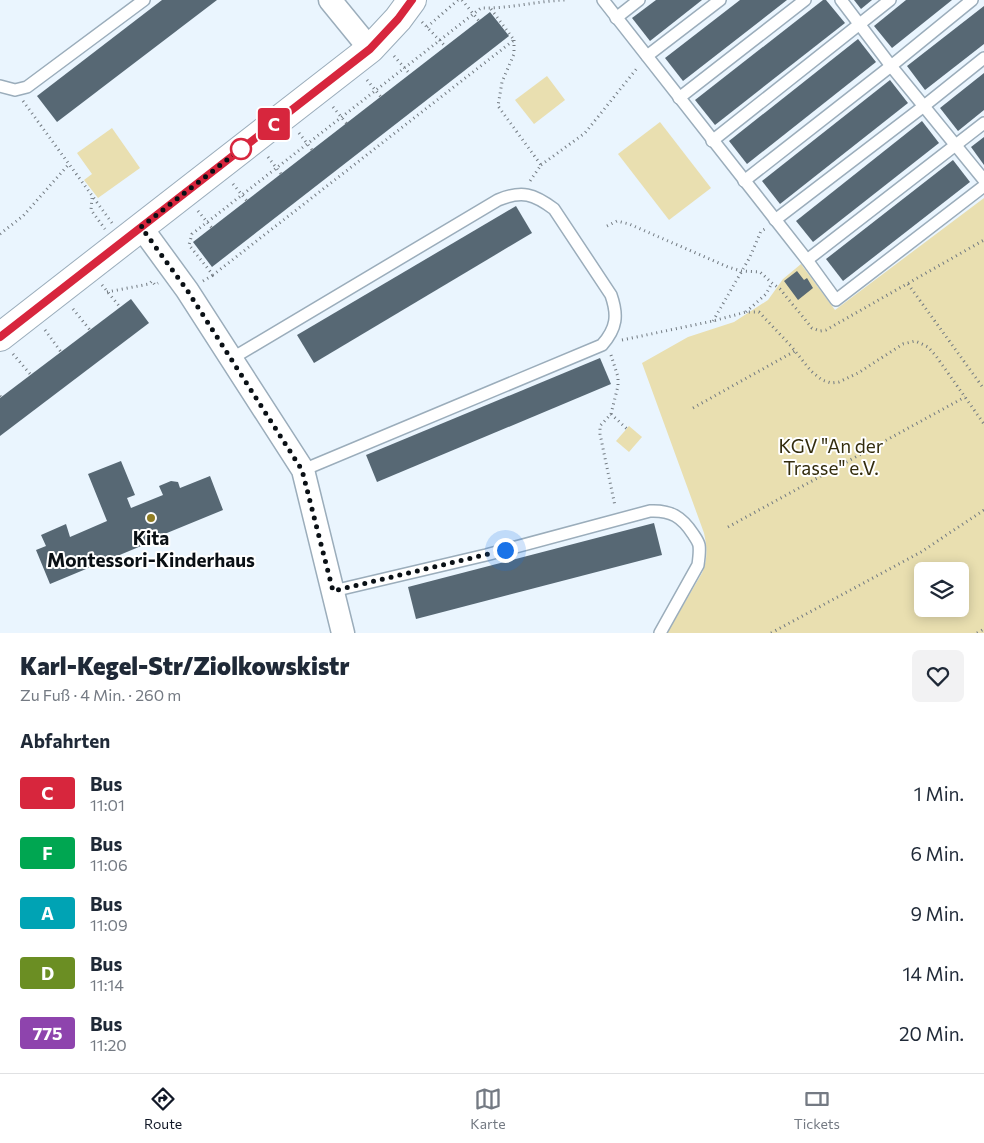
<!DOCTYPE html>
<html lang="de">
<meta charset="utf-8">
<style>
:root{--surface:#fff;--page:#f2f2f3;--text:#1f2937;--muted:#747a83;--line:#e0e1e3;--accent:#111827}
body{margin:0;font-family:Commissioner,sans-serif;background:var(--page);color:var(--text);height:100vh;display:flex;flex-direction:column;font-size:19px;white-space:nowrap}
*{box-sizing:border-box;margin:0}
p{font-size:16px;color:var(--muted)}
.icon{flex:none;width:28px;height:28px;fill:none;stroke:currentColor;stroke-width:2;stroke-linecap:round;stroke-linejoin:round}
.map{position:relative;height:633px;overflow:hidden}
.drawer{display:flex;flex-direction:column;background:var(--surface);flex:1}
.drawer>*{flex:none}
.badge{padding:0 10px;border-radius:4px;font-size:18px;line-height:32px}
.controls{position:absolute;left:914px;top:562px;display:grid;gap:10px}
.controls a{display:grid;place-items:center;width:55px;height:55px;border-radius:8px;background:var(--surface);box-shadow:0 2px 12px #0003;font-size:25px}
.you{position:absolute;width:25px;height:25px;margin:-12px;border:4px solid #fff;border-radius:50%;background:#1a73e8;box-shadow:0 0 0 8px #1a73e833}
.map>.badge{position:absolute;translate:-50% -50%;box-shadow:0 0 0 2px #fff}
h2{padding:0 20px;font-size:19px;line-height:45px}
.round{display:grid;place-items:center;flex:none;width:52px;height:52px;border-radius:8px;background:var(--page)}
.overview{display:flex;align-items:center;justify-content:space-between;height:85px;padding:0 20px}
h1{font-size:24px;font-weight:800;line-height:38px}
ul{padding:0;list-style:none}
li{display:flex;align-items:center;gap:15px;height:60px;padding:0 20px}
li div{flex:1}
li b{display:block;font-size:19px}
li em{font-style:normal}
li .badge{min-width:55px;font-weight:700;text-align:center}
.dock{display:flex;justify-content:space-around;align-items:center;height:70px;border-top:1px solid var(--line);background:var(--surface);font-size:14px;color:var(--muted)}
.dock a{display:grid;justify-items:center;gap:2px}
.dock .current{color:var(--accent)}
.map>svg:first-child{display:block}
.green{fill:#e9dfb0;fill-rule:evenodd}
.building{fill:#576874}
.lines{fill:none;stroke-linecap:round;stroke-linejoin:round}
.lane-casing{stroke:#9badbb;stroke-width:14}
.street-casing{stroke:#9badbb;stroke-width:25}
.secondary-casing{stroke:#9badbb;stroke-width:30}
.path{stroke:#727a81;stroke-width:3;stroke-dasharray:1 4;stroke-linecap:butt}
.lane{stroke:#fff;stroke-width:11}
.street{stroke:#fff;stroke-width:22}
.secondary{stroke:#fff;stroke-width:28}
.line-casing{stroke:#fff;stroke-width:11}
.line{stroke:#d7263d;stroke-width:8}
.walk{stroke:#0a1015;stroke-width:5;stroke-dasharray:0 9}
.stop-dot{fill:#fff;stroke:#d7263d;stroke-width:2.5}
.poi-dot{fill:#907d24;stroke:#fff;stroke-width:2}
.labels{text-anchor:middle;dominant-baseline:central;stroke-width:4;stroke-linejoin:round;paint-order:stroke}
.park-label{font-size:19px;fill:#332c0d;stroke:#fff}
.poi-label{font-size:19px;font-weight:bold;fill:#0a1015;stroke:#fff}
</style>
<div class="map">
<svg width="984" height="633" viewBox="0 0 984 633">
<rect width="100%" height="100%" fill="#eaf5fe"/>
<g class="green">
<path d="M547 76 565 100 534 124 515 100Z"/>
<path d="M660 122 711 188 669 220 618 154Z"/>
<path d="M112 128 140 168 98 198 84 180 92 174 77 153Z"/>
<path d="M984 198V633H667L702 573C708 559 707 547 704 533L642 363 688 337 734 322 768 300 783 279 801 264 835 310ZM922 571H960V609H922Z"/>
<path d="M629 426 642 437 629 452 616 441Z"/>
</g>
<g class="building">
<path d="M162 0H217L57 122 37 96Z"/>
<path d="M656 0H702L650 41 632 18Z"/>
<path d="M740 0H787L683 81 665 58Z"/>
<path d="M823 0H826L845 23 715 125 695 100Z"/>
<path d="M854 0H872L861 9Z"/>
<path d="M906 0H952L892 48 874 26Z"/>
<path d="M984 6V44L925 90 907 66Z"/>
<path d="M490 12 509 36 212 267 193 242Z"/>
<path d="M858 39 876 62 747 164 729 141Z"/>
<path d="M984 73V110L958 131 940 108Z"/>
<path d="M890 80 908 103 780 204 762 181Z"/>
<path d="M922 121 939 143 813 242 796 221Z"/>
<path d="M984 137V165L971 147Z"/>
<path d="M953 160 970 182 843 281 826 259Z"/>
<path d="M516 206 532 233 314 363 297 335Z"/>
<path d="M797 271 804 280 807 278 813 288 798 300 784 281Z"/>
<path d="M131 299 149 323 0 436V398Z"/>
<path d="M600 358 611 384 377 482 366 455Z"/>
<path d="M121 461 135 495 127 498 131 508 163 495 159 486 171 481 178 482 180 488 210 476 223 510 145 542 146 544 50 584 36 550 46 546 41 535 66 524 70 537 107 521 88 474Z"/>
<path d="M654 523 662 555 416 619 408 587Z"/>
</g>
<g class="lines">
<defs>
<g id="lane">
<path d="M603 0 807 260 836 300 984 186"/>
<path d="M841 0 891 66 984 180"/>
<path d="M616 18 639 0"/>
<path d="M647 56 720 0"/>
<path d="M0 86 15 90 27 87 144 0"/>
<path d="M679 98 805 0"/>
<path d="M712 141 890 0"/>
<path d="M744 181 891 66 972 0"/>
<path d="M775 220 924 106 984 58"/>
<path d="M807 260 984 123"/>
<path d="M231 359 498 200C522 190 534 194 554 209L611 295C618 315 617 328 602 345L303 470"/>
<path d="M333 591 486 555 650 511C671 510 682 517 693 534 695 537 698 541 699 545 700 551 699 558 698 565L660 633"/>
</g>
<g id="street">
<path d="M330 0 370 49"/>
<path d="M141 227 187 290 303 470 343 633"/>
</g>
<path id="secondary" d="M0 337 370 49 398 19 412 0"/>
</defs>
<use href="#lane" class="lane-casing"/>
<use href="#street" class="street-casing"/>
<use href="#secondary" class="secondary-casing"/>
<g class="path">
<path d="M462 0 479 21"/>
<path d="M491 9 514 40 213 275 189 245 192 234 481 8C508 9 537 1 565 0"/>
<path d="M422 22 446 47"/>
<path d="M427 27 458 0"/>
<path d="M514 40V54L502 82 498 106 541 165 530 181"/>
<path d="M394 56 410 74"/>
<path d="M367 80 381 97"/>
<path d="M23 101 112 223"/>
<path d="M333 107 347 124"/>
<path d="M299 133 312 150"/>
<path d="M268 157 281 174"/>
<path d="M541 165 585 133 638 67"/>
<path d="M233 184 247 201"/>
<path d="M92 198 91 210 105 229"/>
<path d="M198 211 212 228"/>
<path d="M607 226 617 221 629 224 728 267 741 271 760 272 772 283 780 289 812 328 820 331 826 330 984 240"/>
<path d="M0 234 23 216 69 164"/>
<path d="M203 281 213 275"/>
<path d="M908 284 984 389"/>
<path d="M102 285 120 307"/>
<path d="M107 292 149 284 152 281 155 285 158 283"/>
<path d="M73 309 90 330"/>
<path d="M746 312 766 294 772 283"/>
<path d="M713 321 750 257 761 231 765 229"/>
<path d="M45 330 61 352"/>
<path d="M622 340 713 321 746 312H759L791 346 811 371 822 380 831 383 839 382 858 373 903 344 915 341 920 343 928 347 936 356 984 424"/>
<path d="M13 354 31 375"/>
<path d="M611 355 618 377V386L611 414 600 426V434L615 506"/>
<path d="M0 396 1 397"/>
<path d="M693 408 795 351"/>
<path d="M611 414 627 429"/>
<path d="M728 527 965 397"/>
<path d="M771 633 921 552 984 510"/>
<path d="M977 633 984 629"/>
</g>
<use href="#lane" class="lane"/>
<use href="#street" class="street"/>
<use href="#secondary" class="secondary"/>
</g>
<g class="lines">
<defs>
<path id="line" d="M0 337 370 49 398 19 412 0"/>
</defs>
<use href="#line" class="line-casing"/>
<use href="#line" class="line"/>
<path class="walk" d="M241 149 141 227 187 290 302 470 333 591 505 550"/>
</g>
<circle class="stop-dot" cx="241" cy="149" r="10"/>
<circle class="poi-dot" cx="151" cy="518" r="5"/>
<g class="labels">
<g class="park-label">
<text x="831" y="445">KGV "An der<tspan x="831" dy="22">Trasse" e.V.</tspan></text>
</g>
<g class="poi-label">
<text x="151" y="537">Kita<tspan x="151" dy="22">Montessori-Kinderhaus</tspan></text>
</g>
</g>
</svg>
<div class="controls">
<a><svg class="icon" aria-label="layers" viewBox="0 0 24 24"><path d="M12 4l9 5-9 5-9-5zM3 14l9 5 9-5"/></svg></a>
</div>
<div class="you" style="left:505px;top:550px"></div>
<b class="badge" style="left:274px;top:124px;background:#d7263d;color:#fff">C</b>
</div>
<section class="drawer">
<div class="overview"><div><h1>Karl-Kegel-Str/Ziolkowskistr</h1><p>Zu Fuß · 4 Min. · 260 m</p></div><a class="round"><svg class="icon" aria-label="heart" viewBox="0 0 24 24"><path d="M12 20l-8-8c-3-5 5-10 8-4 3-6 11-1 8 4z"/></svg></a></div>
<h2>Abfahrten</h2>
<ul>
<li><span class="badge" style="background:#d7263d;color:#fff">C</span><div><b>Bus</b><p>11:01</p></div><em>1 Min.</em></li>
<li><span class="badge" style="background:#00a651;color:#fff">F</span><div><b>Bus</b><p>11:06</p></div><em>6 Min.</em></li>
<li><span class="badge" style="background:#00a3b4;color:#fff">A</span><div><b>Bus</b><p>11:09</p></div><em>9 Min.</em></li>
<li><span class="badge" style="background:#6b8e23;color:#fff">D</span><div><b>Bus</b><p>11:14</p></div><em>14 Min.</em></li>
<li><span class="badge" style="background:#8e44ad;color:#fff">775</span><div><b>Bus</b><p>11:20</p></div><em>20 Min.</em></li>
</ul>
</section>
<nav class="dock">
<a class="current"><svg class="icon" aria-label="directions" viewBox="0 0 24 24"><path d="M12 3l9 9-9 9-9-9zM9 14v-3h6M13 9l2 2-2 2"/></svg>Route</a>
<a><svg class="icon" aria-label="map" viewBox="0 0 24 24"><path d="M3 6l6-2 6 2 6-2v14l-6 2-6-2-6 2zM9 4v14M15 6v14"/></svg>Karte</a>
<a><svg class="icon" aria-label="tickets" viewBox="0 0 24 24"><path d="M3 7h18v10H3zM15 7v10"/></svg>Tickets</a>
</nav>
